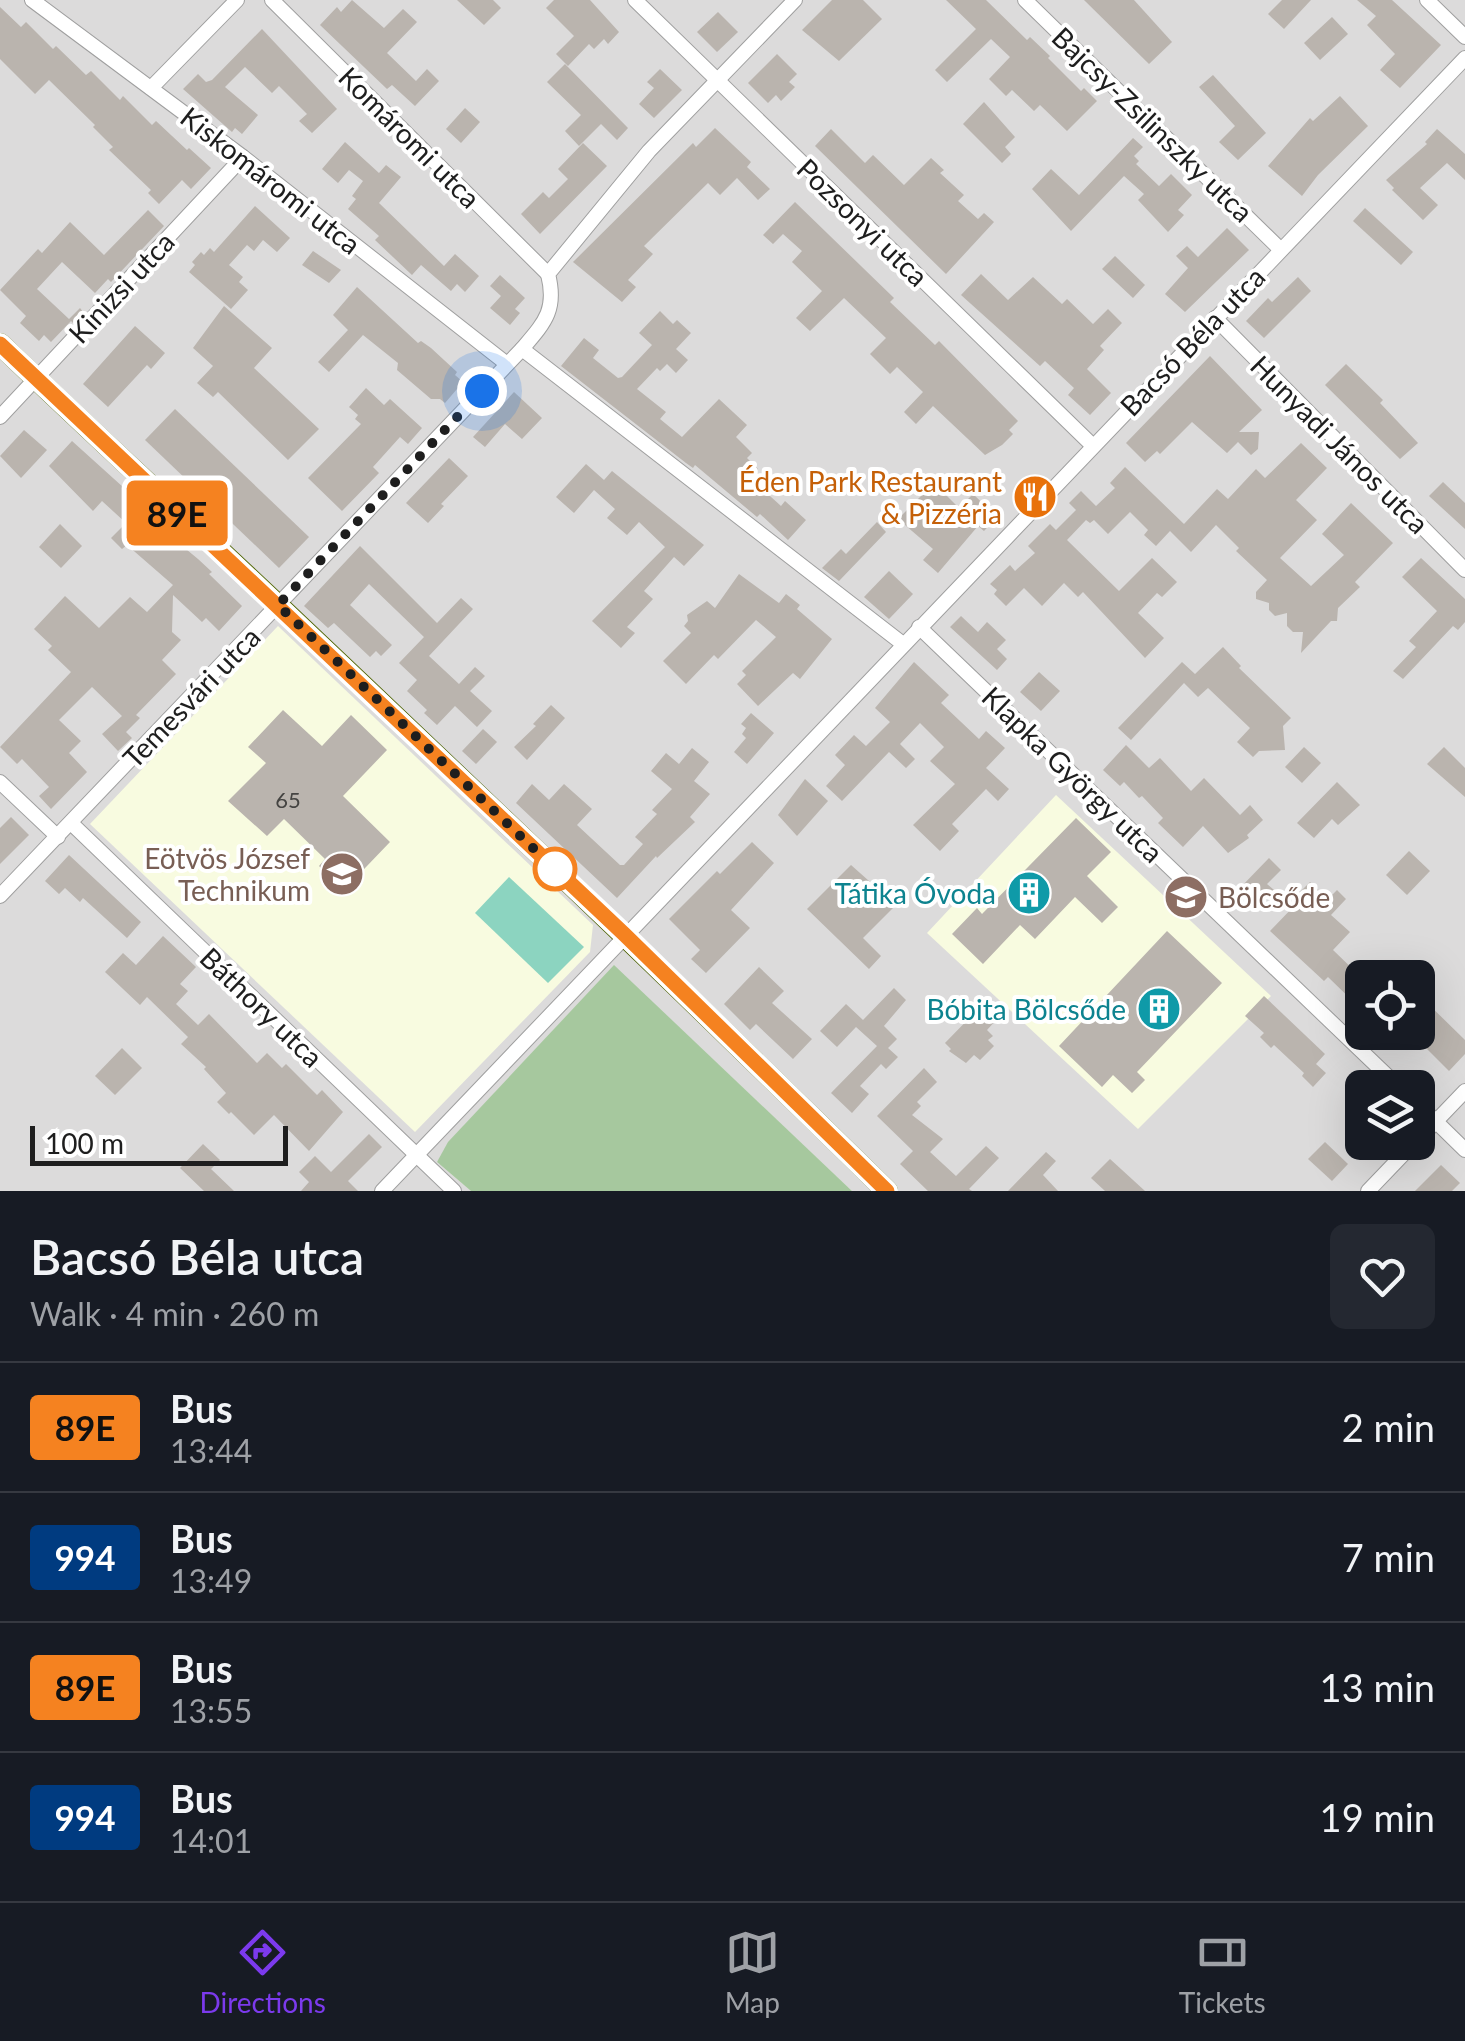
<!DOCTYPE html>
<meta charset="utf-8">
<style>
:root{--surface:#171b24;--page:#242831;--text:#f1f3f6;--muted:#9ea1a6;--line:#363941;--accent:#7c3aed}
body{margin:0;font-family:Lato,sans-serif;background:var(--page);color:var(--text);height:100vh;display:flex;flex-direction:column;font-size:38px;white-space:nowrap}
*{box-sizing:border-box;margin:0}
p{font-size:32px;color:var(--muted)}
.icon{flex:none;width:55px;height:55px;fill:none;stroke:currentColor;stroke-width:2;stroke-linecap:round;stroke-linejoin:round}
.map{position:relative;height:1191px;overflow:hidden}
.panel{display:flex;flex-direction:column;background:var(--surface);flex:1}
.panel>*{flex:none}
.badge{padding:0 20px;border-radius:8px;font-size:35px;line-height:65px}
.controls{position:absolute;left:1345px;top:960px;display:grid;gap:20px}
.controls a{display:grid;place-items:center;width:90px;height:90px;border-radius:15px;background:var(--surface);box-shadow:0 10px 40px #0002;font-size:50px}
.scale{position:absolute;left:30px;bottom:25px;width:258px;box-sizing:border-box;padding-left:10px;border:5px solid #1e1e1e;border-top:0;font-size:28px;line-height:35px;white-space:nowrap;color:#1e1e1e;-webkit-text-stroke:8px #fff;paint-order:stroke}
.you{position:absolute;width:50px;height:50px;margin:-25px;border:8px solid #fff;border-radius:50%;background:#1a73e8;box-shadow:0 0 0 15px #1a73e833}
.map>.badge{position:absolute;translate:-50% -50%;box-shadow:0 0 0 5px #fff}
.round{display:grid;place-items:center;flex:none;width:105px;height:105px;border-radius:15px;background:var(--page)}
.head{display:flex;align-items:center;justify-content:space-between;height:170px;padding:0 30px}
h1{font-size:48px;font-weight:600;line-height:75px}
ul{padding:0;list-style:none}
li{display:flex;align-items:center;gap:30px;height:130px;padding:0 30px;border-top:2px solid var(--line)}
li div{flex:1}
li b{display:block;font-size:38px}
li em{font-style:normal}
li .badge{min-width:110px;font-weight:700;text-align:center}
.tabs{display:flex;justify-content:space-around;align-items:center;height:140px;border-top:2px solid var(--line);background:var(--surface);font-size:28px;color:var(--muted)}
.tabs a{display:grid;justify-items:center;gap:5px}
.tabs .current{color:var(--accent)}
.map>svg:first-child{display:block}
.residential{fill:#dcdbdb;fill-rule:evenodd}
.education{fill:#f8fbe0}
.forest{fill:#a6c89e}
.pitch{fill:#8cd4c0}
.building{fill:#bab4ae}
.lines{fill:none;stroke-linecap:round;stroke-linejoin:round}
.street-casing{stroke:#9f9f9f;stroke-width:16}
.secondary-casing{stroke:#556811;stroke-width:22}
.street{stroke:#fff;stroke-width:14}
.secondary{stroke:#e9f2bf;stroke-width:20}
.line-casing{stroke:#fff;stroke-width:22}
.line{stroke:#f58220;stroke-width:15}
.walk{stroke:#1e1e1e;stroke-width:10;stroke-dasharray:0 18}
.stop-dot{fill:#fff;stroke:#f58220;stroke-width:5}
.labels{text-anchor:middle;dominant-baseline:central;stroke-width:8;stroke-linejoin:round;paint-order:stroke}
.number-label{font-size:22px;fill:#454442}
.street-label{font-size:28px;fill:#1e1e1e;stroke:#fff}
.food-label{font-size:28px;fill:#c56008;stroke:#fff;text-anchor:end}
.education-label{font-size:28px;fill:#785e54;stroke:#fff;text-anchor:end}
.culture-label{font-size:28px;fill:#0d838f;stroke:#fff;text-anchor:end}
</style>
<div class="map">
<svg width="1465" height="1191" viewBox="0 0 1465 1191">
<rect width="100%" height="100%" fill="#eeece5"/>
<path class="residential" d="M0 0H1465V1191H852L614 966 437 1162 471 1191H0ZM1362 978H1418V1032H1362ZM1362 1088H1418V1142H1362Z"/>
<g class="education">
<path d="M278 626 593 925 590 952 415 1132 90 824Z"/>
<path d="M1056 795 1271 996 1138 1129 927 933Z"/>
</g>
<path class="forest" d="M614 965 852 1191H471L437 1162 448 1142Z"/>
<path class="pitch" d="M509 877 584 947 548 983 475 913Z"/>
<g class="building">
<path d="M352 0 384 28 403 9 417 22 387 53 416 81 427 69 439 81 415 106 392 85 387 89 320 25 337 7 341 12Z"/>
<path d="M457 0H493L501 8 484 25Z"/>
<path d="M554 0H590L619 32 608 44 604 39 594 49 589 44 568 66 556 54 574 36 546 8Z"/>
<path d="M832 0H863L882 19 839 61 802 30Z"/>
<path d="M946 0H986L1027 40 1030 37 1050 56 1048 58 1081 91 1084 88 1097 101 1067 131 1040 105 1034 111 1012 90 1006 96 989 79 1010 57 991 39 947 82 935 70 976 29Z"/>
<path d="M1084 0H1134L1172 42 1149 64Z"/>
<path d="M1282 0H1311L1284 29 1268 14Z"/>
<path d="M1357 0H1392L1441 45 1400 88 1380 70 1395 54 1367 25 1376 16Z"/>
<path d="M0 7 21 27 26 22 53 49 56 46 86 75 91 71 120 100 123 96 152 125 156 121 187 150 189 148 211 168 191 189 182 180 159 204 148 193 151 190 109 150 113 147 93 127 95 125 49 80 35 94 0 59Z"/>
<path d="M718 12 738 32 717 52 697 32Z"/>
<path d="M1332 17 1348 34 1320 60 1304 43Z"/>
<path d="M262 29 337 109 312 133 299 121 307 114 279 86 272 93 245 67 225 87 258 115 242 134 235 128 232 132 183 89 198 74 206 82 212 80Z"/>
<path d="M777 54 797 74 789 82 795 87 781 101 776 95 768 103 748 83Z"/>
<path d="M565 64 628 128 617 140 601 124 579 146 565 131 581 115 547 82Z"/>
<path d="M660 69 682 90 654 118 639 104 654 88 647 82Z"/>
<path d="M1213 75 1266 133 1238 160 1219 142 1235 126 1199 87Z"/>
<path d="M1340 96 1368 126 1318 175 1302 196 1268 166 1310 118 1313 121Z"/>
<path d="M984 102 1015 137 1005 147 1011 154 1002 163 963 124Z"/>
<path d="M465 108 480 122 461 143 446 129Z"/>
<path d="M715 128 751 162 747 167 770 189 758 200 737 178 720 195 708 183 644 246 653 254 628 280 636 287 622 302 573 262 693 143 696 147Z"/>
<path d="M831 129 865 163 873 155 904 185 931 158 944 170 940 173 964 195 958 201 978 219 984 213 994 222 946 274 815 146Z"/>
<path d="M1437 129 1465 154V180L1447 163 1420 188 1438 205 1423 220 1392 190 1394 188 1386 180 1427 144 1425 142Z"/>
<path d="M1133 138 1143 147 1134 156 1139 161 1136 164 1159 186 1171 174 1192 195 1178 210 1184 215 1168 232 1138 200 1144 194 1124 176 1071 231 1032 189 1051 169 1079 195Z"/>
<path d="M345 142 379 173 386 165 401 177 379 203 444 266 455 254 479 276 465 292 457 284 451 291 421 265 412 275 375 240 379 236 348 209 356 199 352 196 363 181 349 170 338 183 322 169Z"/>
<path d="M583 143 607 166 540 234 521 214 543 192 549 198 568 179 558 169Z"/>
<path d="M795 202 894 298 890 302 935 345 939 341 1018 421 1009 430 1013 434 1002 445 985 455 933 406 916 424 904 412 923 392 897 367 890 374 870 354 886 338 844 298 810 331 796 318 822 291 792 262 802 251 783 234 773 244 763 235Z"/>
<path d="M255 206 290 238 277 252 263 240 254 251 247 245 229 265 243 277 239 282 248 290 231 309 189 272 195 265 192 262 201 252 204 255 210 248 214 252Z"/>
<path d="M1365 208 1413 252 1401 265 1353 221Z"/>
<path d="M148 210 164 226 111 282 108 279 95 293 62 262 37 289 69 319 80 308 83 312 73 323 71 321 51 342 44 335 39 341 20 323 26 316 0 290 38 249 42 253 70 222 104 255Z"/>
<path d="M1227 228 1249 250 1185 312 1165 294 1188 268 1176 256 1187 246 1198 257Z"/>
<path d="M313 251 341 270 329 283 302 265Z"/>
<path d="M1115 256 1145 285 1133 298 1102 269Z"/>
<path d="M981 274 1008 300 1033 277 1062 304 1067 299 1093 324 1108 309 1122 323 1100 346 1104 350 1087 369 1111 393 1090 415 1068 395 1074 388 1045 361 1040 366 961 295Z"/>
<path d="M500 275 525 298 515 309 520 313 510 325 490 308 501 296 490 286Z"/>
<path d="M1298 277 1311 291 1264 338 1246 321 1268 298 1272 302Z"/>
<path d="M357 287 418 343 421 341 431 348 457 372 455 375 463 382 445 403 440 399H431L397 370 398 363 363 335 329 372 318 362 348 330 333 315Z"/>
<path d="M224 306 272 348 254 368 319 429 288 460 218 392 213 397 197 383 213 366 193 348Z"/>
<path d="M660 311 673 324 677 320 691 333 676 349 688 360 676 373 667 364 660 371 657 368 637 389 666 412 660 419 682 437 719 399 747 425 736 437 752 453 747 458 758 469 750 478 781 506 785 501 806 520 788 540 760 514 757 517 695 465 693 468 686 463 561 366 584 338 599 350 593 358 618 378 622 377 652 345 639 333Z"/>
<path d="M135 326 165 353 151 369 147 365 108 407 83 384Z"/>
<path d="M1210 356 1262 410 1239 432H1259L1258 449 1251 455 1238 442 1227 453 1192 422 1160 454 1157 451 1145 462 1126 443Z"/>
<path d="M1346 364 1383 400 1380 403 1418 443 1400 459 1325 385Z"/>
<path d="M366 388 384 405 390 399 422 428 408 444 400 437 373 467 379 473 342 511 308 478 361 424 355 419 358 415 349 407Z"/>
<path d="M514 392 542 418 522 439 505 424 485 447 473 437Z"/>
<path d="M175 409 309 537 279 568 145 440Z"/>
<path d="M24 430 47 450 21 478 0 456Z"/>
<path d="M72 441 144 506 148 502 170 524 163 530 198 559 212 572 209 574 242 606 219 631 206 618 202 622 173 595 172 632 181 640 162 660 176 674 136 715 140 718 126 732 132 738 118 751 102 734 122 716 92 687 59 720 81 741 69 753 87 772 51 809 39 796 49 787 22 759 17 764 0 747 71 672 48 650 52 646 34 629 65 596 99 628 130 597 147 612 173 585 127 545 122 549 111 538 126 523 102 501 93 511 49 466Z"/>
<path d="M1301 443 1327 468 1296 500 1317 520 1280 558 1311 586 1344 555 1322 534 1351 503 1393 543 1355 582 1360 587 1338 608 1337 621H1331L1301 653 1303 632H1293L1287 626V613L1275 616 1269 610V603L1256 599V592L1267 580 1236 551 1239 548 1216 525 1191 552 1170 531 1156 546 1144 535 1148 530 1130 512 1108 534 1094 520 1090 523 1086 520 1067 540 1119 591 1152 558 1177 582 1162 597 1157 593 1138 613 1164 638 1145 658 1083 592 1078 597 1064 583 1042 606 1024 588 1006 606 994 594 997 590 990 584 1010 565 1015 571 1035 553 1028 546 1050 524 1056 530 1076 510 1069 503 1081 491 1096 506 1115 488 1110 483 1125 467 1184 524 1217 489 1228 499 1256 469 1265 478Z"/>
<path d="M449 458 468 476 441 504 444 506 428 523 406 503Z"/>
<path d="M586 464 604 480 612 471 704 545 684 566 674 557 644 591 653 599 627 627 635 633 621 648 592 621 665 547 639 522 627 535 607 518 615 509 594 490 574 513 556 497Z"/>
<path d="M1443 482 1465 503V529L1429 496Z"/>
<path d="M934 483 959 508 973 494 997 517 984 531 978 526 938 573 923 560 933 549 898 519Z"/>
<path d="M877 522 886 532 839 581 822 568 841 549 846 554Z"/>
<path d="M60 524 82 546 61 568 39 547Z"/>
<path d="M360 546 437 623 461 598 473 609 429 656 459 684 475 667 485 676 470 691 492 711 477 727 455 706 437 725 424 713 427 710 407 691 417 680 399 663 424 637 369 584 350 605 392 645 381 656 376 651 370 657 334 623 328 628 304 606Z"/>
<path d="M1421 558 1465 599V622L1458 630 1453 626 1403 679 1393 671 1416 647 1409 641 1437 611 1402 577Z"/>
<path d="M889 571 913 594 889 619 864 597Z"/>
<path d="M739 574 779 603 786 594 800 605 797 609 832 639 800 679 793 673 758 706 737 684 746 675 742 671 776 637 756 620 718 659 714 655 686 684 663 661 691 633 684 626 688 621 687 615 707 601 715 608Z"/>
<path d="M961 616 978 632 987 622 1006 640 997 649 1007 659 997 670 950 627Z"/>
<path d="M1223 647 1241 666 1239 668 1291 718 1283 726 1285 750 1259 751 1253 757 1237 742 1250 728 1208 688 1198 697 1184 683 1131 740 1118 728 1182 662 1195 674Z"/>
<path d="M914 662 949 695 941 703 979 739 986 731 1005 748 986 768 1009 789 998 801 986 789 952 824 959 831 940 851 913 825 955 784 930 761 944 747 920 723 900 744 915 759 906 768 889 752 842 801 826 786 845 765 835 755 854 735 866 746 890 722 875 708Z"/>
<path d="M1039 672 1060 691 1041 711 1020 692Z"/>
<path d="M551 705 565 718 527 760 514 747 536 726 533 724Z"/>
<path d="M283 710 322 746 351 715 387 750 343 796 390 842 343 891 319 866 325 859 284 819 267 836 228 801 266 763 248 747Z"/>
<path d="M751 713 774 733 747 764 734 752 746 738 742 734 746 728 741 724Z"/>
<path d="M483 729 497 742 476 764 462 751Z"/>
<path d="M1126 745 1149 768 1160 758 1191 791 1204 778 1240 815 1250 805 1263 820 1247 835 1249 838 1228 853 1203 826 1183 847 1158 823 1163 818 1142 796 1139 798 1124 782 1120 786 1103 770Z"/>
<path d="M1304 747 1321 763 1302 783 1285 767Z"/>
<path d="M1444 747 1465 768V797L1427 764Z"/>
<path d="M692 748 709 762 694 781 710 794 690 817 695 822 657 858 656 856 617 898 516 803 532 784 549 800 564 784 592 809 577 825 620 865H624L643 844 635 837 657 814 652 810 672 789 651 771 666 753 679 764Z"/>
<path d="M805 779 828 801 797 836 778 815Z"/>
<path d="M1337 782 1360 805 1338 825 1332 819 1314 838 1297 823Z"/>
<path d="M11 817 29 835 0 864V828Z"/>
<path d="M1076 818 1111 852 1087 876 1118 907 1102 923 1075 897 1035 939 1020 925 983 964 952 934 977 908 982 914Z"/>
<path d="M752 842 774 863 731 910 750 928 706 973 691 959 700 950 669 919 717 871 720 874Z"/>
<path d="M1409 851 1430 871 1407 895 1386 875Z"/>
<path d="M69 855 141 922 127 938 83 898 80 902 65 888 59 894 45 881Z"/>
<path d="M1269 858 1281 870 1267 884 1274 890 1256 908 1238 890Z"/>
<path d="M851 865 896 905 863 938 881 956 869 969 807 909Z"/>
<path d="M1310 882 1328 899 1337 890 1346 899 1331 915 1350 932 1333 950 1362 978V1010L1328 977 1324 981 1270 931 1297 903 1293 899Z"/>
<path d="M1167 931 1222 983 1137 1072 1145 1080 1132 1093 1113 1075 1102 1087 1059 1046Z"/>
<path d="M163 936 196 967 180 984 188 991 176 1004 198 1025 209 1014 257 1063 267 1053 282 1068 286 1064 317 1095 322 1090 343 1112 309 1151 274 1115 254 1135 231 1112 229 1114 217 1102 226 1093 204 1069 206 1067 181 1044 188 1037 147 997 140 1005 105 972 123 953 136 965Z"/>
<path d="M759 967 784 991 772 1003 812 1039 793 1059 756 1024 750 1030 724 1004Z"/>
<path d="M894 988 906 1000 884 1026 897 1039 888 1048 898 1057 886 1069 881 1064 860 1086 869 1094 852 1113 831 1093 877 1046 856 1027 837 1047 820 1031 846 1004 863 1020Z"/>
<path d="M1418 994 1465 1040V1054L1449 1071 1414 1036 1418 1033Z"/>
<path d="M1264 996 1325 1054 1316 1064 1326 1073 1313 1087 1302 1076 1304 1073 1274 1045 1271 1048 1260 1037 1264 1033 1245 1016Z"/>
<path d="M983 1004 998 1018 987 1030 993 1036 988 1040 994 1046 980 1060 974 1055 966 1063 949 1051 951 1049 945 1043Z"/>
<path d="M122 1048 142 1068 115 1095 95 1076Z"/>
<path d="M924 1068 937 1082 917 1102 921 1106 912 1115 943 1139 930 1152 956 1176 986 1146 999 1158 969 1189 972 1191H928L900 1164 913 1151 877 1116Z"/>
<path d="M369 1134 382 1147 348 1181 358 1191H301L309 1182 299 1172 315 1156 331 1172Z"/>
<path d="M1325 1142 1348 1164 1332 1181 1308 1159Z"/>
<path d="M203 1144 220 1160 211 1169 234 1191H204L180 1168Z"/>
<path d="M1046 1152 1056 1161 1043 1175 1058 1191H1008Z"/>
<path d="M1110 1159 1145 1191H1105L1091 1178Z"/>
<path d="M1441 1165 1460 1183 1452 1191H1415Z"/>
</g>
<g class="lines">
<defs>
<g id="street">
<path d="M32 0 243 157 507 364"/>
<path d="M272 0 548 274"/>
<path d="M635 0 1092 445"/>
<path d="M1025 0 1280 249"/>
<path d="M1427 0 1465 37"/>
<path d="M151 88 237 0"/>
<path d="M1215 318 1465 570"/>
<path d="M522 349 903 644"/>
<path d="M0 417 243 157"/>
<path d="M919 627 1400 1088"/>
<path d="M0 782 58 837"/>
<path d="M71 823 454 1191"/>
<path d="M0 896 522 349C545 322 557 310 548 274L649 151 795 0"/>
<path d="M1418 1104 1465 1150"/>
<path d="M1418 1140 1465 1091"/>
<path d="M382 1191 1465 58"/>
<path d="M1368 1191 1415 1142"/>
</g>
<path id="secondary" d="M0 344C92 433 188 520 281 608 485 801 687 995 887 1191"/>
</defs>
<use href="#street" class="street-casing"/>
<use href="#secondary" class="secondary-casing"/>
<use href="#street" class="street"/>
<use href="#secondary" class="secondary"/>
</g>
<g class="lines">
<defs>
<path id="line" d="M0 344 624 934 887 1191"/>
</defs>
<use href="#line" class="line-casing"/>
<use href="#line" class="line"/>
<path class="walk" d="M482 391 278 605 555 869"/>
</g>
<defs>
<symbol id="restaurant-disc" viewBox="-11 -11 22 22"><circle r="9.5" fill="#e8710a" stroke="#fff"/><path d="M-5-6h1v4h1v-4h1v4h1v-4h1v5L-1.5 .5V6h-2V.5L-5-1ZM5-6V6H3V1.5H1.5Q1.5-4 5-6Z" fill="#fff"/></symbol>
<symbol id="school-disc" viewBox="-11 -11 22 22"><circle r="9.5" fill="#8d6e63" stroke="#fff"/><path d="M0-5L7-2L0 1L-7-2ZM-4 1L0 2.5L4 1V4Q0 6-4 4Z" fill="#fff"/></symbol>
<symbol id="building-disc" viewBox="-11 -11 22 22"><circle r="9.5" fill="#0f9aa8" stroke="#fff"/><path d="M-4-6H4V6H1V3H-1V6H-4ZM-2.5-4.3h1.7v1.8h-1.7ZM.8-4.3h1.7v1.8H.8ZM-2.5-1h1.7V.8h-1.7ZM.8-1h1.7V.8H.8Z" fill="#fff"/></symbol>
</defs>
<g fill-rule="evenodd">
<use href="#restaurant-disc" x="1010" y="472" width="50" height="50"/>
<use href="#school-disc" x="317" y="849" width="50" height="50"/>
<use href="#building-disc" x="1004" y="868" width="50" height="50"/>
<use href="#school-disc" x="1161" y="872" width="50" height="50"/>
<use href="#building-disc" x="1134" y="984" width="50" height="50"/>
</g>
<circle class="stop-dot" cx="555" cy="869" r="20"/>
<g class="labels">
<g class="number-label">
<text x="288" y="799">65</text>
</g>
<g class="street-label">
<text transform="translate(1153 124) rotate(44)">Bajcsy-Zsilinszky utca</text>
<text transform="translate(410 137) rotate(45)">Komáromi utca</text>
<text transform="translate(271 180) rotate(38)">Kiskomáromi utca</text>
<text transform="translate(863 222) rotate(44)">Pozsonyi utca</text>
<text transform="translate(121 287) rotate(-47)">Kinizsi utca</text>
<text transform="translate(1192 341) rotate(-46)">Bacsó Béla utca</text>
<text transform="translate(1340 444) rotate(45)">Hunyadi János utca</text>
<text transform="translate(191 697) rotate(-46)">Temesvári utca</text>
<text transform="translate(1073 774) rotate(44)">Klapka György utca</text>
<text transform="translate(262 1007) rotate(44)">Báthory utca</text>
</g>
<g class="food-label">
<text x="1002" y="481">Éden Park Restaurant<tspan x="1002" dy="32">&amp; Pizzéria</tspan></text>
</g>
<g class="education-label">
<text x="310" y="858">Eötvös József<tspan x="310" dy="32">Technikum</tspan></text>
<text x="1218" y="897" text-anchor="start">Bölcsőde</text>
</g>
<g class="culture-label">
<text x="996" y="893">Tátika Óvoda</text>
<text x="1126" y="1009">Bóbita Bölcsőde</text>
</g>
</g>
</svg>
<div class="controls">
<a><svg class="icon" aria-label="locate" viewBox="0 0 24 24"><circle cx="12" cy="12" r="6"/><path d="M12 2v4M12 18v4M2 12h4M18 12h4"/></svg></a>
<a><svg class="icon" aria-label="layers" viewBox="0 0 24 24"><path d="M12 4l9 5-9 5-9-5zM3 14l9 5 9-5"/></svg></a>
</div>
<div class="scale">100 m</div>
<div class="you" style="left:482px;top:391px"></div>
<b class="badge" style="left:177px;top:513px;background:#f58220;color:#111">89E</b>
</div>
<section class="panel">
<div class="head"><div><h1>Bacsó Béla utca</h1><p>Walk · 4 min · 260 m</p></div><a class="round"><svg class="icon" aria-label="heart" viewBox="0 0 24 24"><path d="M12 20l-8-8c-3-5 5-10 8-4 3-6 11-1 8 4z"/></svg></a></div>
<ul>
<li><span class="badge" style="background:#f58220;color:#111">89E</span><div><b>Bus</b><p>13:44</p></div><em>2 min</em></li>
<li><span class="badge" style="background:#003b80;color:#fff">994</span><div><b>Bus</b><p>13:49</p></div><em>7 min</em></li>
<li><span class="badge" style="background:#f58220;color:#111">89E</span><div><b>Bus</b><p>13:55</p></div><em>13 min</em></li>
<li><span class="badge" style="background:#003b80;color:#fff">994</span><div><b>Bus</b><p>14:01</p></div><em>19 min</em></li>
</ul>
</section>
<nav class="tabs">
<a class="current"><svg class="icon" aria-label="directions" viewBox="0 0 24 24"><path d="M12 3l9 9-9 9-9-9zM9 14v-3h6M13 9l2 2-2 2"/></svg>Directions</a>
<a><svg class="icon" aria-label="map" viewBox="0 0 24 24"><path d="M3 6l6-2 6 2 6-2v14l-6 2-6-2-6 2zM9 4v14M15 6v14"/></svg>Map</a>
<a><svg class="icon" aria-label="tickets" viewBox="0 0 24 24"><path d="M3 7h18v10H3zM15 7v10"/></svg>Tickets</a>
</nav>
